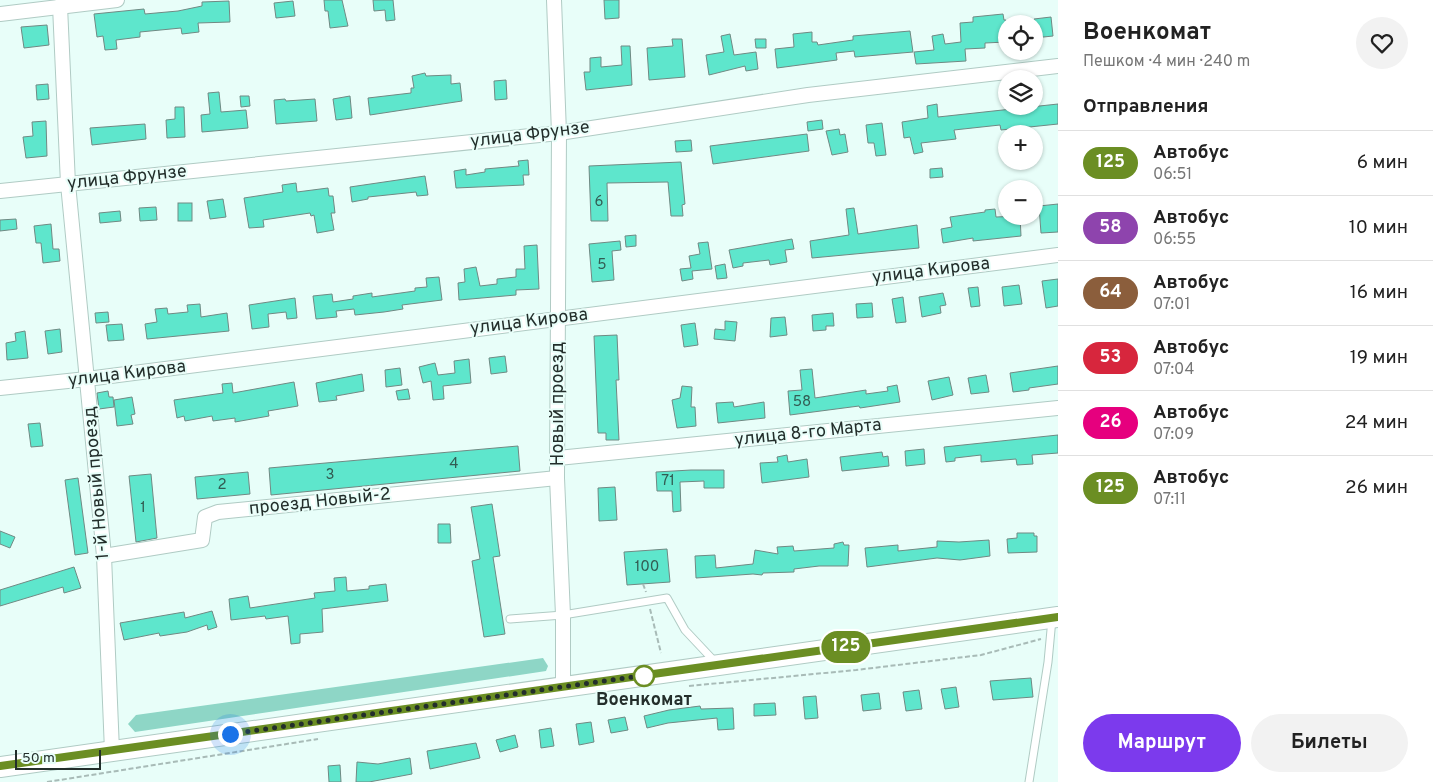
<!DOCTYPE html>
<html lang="ru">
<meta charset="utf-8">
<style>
:root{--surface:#fff;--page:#f2f2f2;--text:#222;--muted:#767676;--line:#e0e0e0;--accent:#7c3aed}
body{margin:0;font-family:Overpass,sans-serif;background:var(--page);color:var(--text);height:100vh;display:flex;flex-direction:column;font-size:19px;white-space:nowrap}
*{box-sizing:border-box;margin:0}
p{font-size:16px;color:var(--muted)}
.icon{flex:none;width:28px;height:28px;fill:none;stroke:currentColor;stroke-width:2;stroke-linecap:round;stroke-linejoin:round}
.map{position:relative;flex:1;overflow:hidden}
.details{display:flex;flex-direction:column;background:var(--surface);width:375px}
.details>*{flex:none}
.badge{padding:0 10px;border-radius:16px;font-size:18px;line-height:32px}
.fabs{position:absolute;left:998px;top:15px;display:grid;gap:10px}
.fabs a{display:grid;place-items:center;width:45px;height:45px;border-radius:50%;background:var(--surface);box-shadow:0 1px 4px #0004;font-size:25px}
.scale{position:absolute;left:15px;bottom:12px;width:86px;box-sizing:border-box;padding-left:5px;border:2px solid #232e2b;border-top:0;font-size:14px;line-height:18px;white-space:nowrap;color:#232e2b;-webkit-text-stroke:4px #e8fef9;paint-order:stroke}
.you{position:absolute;width:25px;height:25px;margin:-12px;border:4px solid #fff;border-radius:50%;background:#1a73e8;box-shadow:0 0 0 8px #1a73e833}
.map>.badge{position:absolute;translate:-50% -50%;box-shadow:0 0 0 2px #fff}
h2{padding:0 25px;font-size:19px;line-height:45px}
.round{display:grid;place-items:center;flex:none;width:52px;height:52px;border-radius:26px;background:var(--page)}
.overview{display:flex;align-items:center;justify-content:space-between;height:85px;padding:0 25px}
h1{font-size:24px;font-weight:700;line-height:38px}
.button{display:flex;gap:10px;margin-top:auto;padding:10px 25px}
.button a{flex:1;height:58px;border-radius:30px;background:var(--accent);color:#fff;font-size:20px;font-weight:700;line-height:58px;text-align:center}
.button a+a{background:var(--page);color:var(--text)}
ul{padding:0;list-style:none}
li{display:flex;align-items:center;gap:15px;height:65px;padding:0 25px;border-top:1px solid var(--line)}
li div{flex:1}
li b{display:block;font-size:19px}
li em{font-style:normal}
li .badge{min-width:55px;font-weight:700;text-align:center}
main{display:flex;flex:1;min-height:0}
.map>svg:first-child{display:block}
.green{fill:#8ed6c6}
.building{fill:#5ee6cc;stroke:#708983}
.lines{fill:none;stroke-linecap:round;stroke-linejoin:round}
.lane-casing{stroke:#b0cbc4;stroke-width:9}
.street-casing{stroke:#b0cbc4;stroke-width:16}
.secondary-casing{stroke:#b0cbc4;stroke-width:22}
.path{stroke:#a8bbb7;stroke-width:2;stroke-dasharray:5 2.5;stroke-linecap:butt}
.lane{stroke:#fff;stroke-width:7}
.street{stroke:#fff;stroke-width:14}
.secondary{stroke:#fff;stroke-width:20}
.line-casing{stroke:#fff;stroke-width:11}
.line{stroke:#6b8e23;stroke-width:8}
.walk{stroke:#232e2b;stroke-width:5;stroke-dasharray:0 9}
.stop-dot{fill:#fff;stroke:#6b8e23;stroke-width:2.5}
.labels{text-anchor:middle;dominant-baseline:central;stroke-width:4;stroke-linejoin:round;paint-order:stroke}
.number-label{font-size:15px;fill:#325c53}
.street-label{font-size:18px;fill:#232e2b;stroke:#e8fef9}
.stop-label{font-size:18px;font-weight:bold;fill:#232e2b;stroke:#e8fef9}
</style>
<main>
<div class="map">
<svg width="1058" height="782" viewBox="0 0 1058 782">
<rect width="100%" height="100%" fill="#e8fef9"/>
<path class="green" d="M543 658 548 666 546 671 135 732 128 724 136 715Z"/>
<g class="building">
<path d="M324 0H342L348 26 330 28 328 11H325Z"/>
<path d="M373 0H393L395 20 386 21 385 10 374 11Z"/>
<path d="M604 0H619V18L605 19Z"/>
<path d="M229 1 230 22 198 23 199 32 182 34 181 28 140 32V37L116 40 117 49 105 50 103 36 97 37 94 14 144 9 145 14 178 11 202 6V2Z"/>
<path d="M293 1 295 16 276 18 274 3Z"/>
<path d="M1003 14 1004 20H1006V42L985 43V48L965 49 966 61 916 64 914 52 934 50 932 36 943 34 945 44 961 42 960 23 973 22V17Z"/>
<path d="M1051 17 1053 36 1034 38V19Z"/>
<path d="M47 25 49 45 24 48 21 27Z"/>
<path d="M910 31 913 52 855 57 854 51 836 53 837 60 777 68 775 49 794 47 793 34 812 32V42H817L818 45 853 40V36Z"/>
<path d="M730 34 734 55 756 52 758 69 746 71 745 66 709 75 706 55 724 52 721 36Z"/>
<path d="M672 39H682L685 77 649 80 647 48 673 46Z"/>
<path d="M755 39H766V48H756Z"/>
<path d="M621 46H630L632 85 586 90 584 72H590V58L601 57V67L622 65Z"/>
<path d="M425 73 426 76 451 75V84L460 83 462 101 370 115 368 98 411 93V88H414L412 76Z"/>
<path d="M506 80 507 99 495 100 494 81Z"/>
<path d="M48 84 49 99 37 100 36 85Z"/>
<path d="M219 92 221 112 246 110 248 128 202 132 201 115 210 114 208 93Z"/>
<path d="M240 96H249L250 106 241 107Z"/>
<path d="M350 96 352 118 336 120 333 99Z"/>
<path d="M285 99 286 101 315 99 317 121 276 124 274 100Z"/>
<path d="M937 104 938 117 1058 104V124L1001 130 1000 125 954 130 956 139 921 143 923 152 914 154 910 137 904 138 902 122 928 118 927 106Z"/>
<path d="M175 107H184L185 137 167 138 166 120 175 119Z"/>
<path d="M822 120 823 129 808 131 807 122Z"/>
<path d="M46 121 47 156 26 158 23 137 33 136 32 122Z"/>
<path d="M882 123 886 155 876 156 874 143H868L866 125Z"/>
<path d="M145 124 146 139 92 145 90 128Z"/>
<path d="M839 129 840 135 845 134 848 152 832 155 826 131Z"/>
<path d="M807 134 809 151 713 164 710 146Z"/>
<path d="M691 140 692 151 676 152 675 141Z"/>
<path d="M528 160 529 175H523L524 185 456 188 454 171 466 169V175L485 172V169L519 166 518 161Z"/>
<path d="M681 162 685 204 682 205 683 216H671L668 182 607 183 608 221H591L589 166Z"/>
<path d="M942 168 943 177 930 178V169Z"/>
<path d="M425 176 428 195 417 196 416 192 368 197V199L352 202 350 187Z"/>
<path d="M296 183 297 192 328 188 329 196H333L335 213H331L334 230 317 233 314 215 311 216 310 213 263 220 264 227 249 228 244 198 283 192 282 185Z"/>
<path d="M223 199 226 217 210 219 207 201Z"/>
<rect x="178" y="203" width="14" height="18"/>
<path d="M1058 204V232L1041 233 1039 206Z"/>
<path d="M156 207 157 220 140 221 139 208Z"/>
<path d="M854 208 858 234 917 225 919 248 812 258 810 241 849 235 846 209Z"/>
<path d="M995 209 996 217 1020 216 1021 236 973 241V238L943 243 941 229 952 227 950 217 985 212V210Z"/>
<path d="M120 211 121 221 100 223 99 213Z"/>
<path d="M16 219 17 229 0 231V220Z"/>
<path d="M51 224 53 249H59L60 261 43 263 41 243H36L34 226Z"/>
<path d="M636 235V246L626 247 625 236Z"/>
<path d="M792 239 794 249 785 250 787 262 770 265 769 260 743 263V266L733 268 729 250Z"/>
<path d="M620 241 621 250 612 251 614 280 592 282 589 244Z"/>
<path d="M708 242 712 269 692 271 693 279 682 281 680 269 691 268 689 256 700 254 698 243Z"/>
<path d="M537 245 539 289 516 290V295L459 300 458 283 465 282 464 269 476 267 480 286 497 284V279L516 277V269H525L524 246Z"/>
<path d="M725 264 727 278 717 279 715 266Z"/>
<path d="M439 277 442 300 402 305 403 309 384 312 355 315 354 309 336 311 337 317 316 319 313 296 332 294 333 302 353 299V296L372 293V297L415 291V288L427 287 426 278Z"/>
<path d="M1058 279V306L1046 308 1042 281Z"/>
<path d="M1019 285 1022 304 1004 306 1002 287Z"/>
<path d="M978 287 980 306 971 307 968 288Z"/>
<path d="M943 293 946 305 940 306 941 313 922 317 919 297Z"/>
<path d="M903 297 906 322 896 323 892 299Z"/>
<path d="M295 298 297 318 287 319 286 312 268 314 269 327 252 329 249 305Z"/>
<path d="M872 303 873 317 857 318 856 304Z"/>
<path d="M200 304 201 317 227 313 229 331 147 339 145 324 157 322 155 309 167 308 168 314 188 312 187 305Z"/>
<path d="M108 312 109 322 96 323 95 313Z"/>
<path d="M833 313 834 326H826V330L813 331 812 315Z"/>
<path d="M785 317 787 335 770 337 771 318Z"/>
<path d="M725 321 737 322 735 341 714 339 715 329 725 330Z"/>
<path d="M695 323 698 345 684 347 681 325Z"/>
<path d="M122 324 124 340 108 341 106 325Z"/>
<path d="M60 329 62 352 48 354 45 331Z"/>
<path d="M25 331 28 358 7 360 6 343 16 341 15 333Z"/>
<path d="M617 335 619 380H616L619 440H606V433H598L594 336Z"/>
<path d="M505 356 507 372 491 374 489 358Z"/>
<path d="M469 359 471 383 443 386 444 399 433 400 431 381 423 383 419 367 435 363 438 375 455 373 454 361Z"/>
<path d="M1058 366V384L1029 388V390L1013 392 1010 373Z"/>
<path d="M400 368 402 385 386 387 385 370Z"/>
<path d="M812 369 815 398 866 390V394L888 391 887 387 897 385 900 402 860 408 859 406 790 415 788 391 802 390 800 370Z"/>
<path d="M362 374 364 391 336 396 337 400 319 402 316 383Z"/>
<path d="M986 375 989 392 971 394 968 378Z"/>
<path d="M949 377 953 395 932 400 928 381Z"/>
<path d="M294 382 298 406 268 411 269 416 235 422V418L213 421 212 416 185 421 184 416 177 418 174 400 223 393 222 384 232 383 233 393Z"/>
<path d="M682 386 692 387 691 407H695L696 426 677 428 672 400 680 398Z"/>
<path d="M408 389 410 399 398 400 396 391Z"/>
<path d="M108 391 109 397H113L114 407 99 409 97 393Z"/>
<path d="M132 397 135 414 131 415 133 424 117 426 114 400Z"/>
<path d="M733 402 734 407 764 402 765 418 718 423 716 403Z"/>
<path d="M40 423 43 446 31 447 28 424Z"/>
<path d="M1058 435V453L1032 455 1033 464 1017 465 1016 459 981 462V455L955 458V461L946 462 944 447Z"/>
<path d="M518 446 520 471 271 495 269 468Z"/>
<path d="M924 449 925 464 906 466 905 451Z"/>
<path d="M882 452 883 457 888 456 889 466 842 471 840 457Z"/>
<path d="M787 455 788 462 807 459 809 477 762 483 760 463 778 462 777 457Z"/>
<path d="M691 470H724V488H704V481L680 482 681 511 673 512 672 491H657L656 472Z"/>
<path d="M248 472 250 494 197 499 195 477Z"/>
<path d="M151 474 157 538 136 542 129 476Z"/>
<path d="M78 478 88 553 75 555 65 480Z"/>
<path d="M615 487 617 520 599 521 598 488Z"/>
<path d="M492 504 500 556 493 557 505 634 484 637 472 561 480 559 471 507Z"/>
<path d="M438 524H450L451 543H438Z"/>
<path d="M0 531 15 537 10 548 0 544Z"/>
<path d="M1017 533H1034V536H1037V552L1008 553 1007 539 1017 538Z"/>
<path d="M989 540 990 556 960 560 937 558 867 567 865 548 898 545V551L937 547V541L959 542Z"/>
<path d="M843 542 844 545H849L848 566H819L794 569V572L763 573 762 575 753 574 696 578 695 556 715 555 716 568 753 564 755 550 778 554 777 547 793 546 794 551 834 548V544Z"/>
<path d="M667 549 670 582 627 585 624 552Z"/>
<path d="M74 567 81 588 64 593 63 587 0 606V590Z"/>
<path d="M346 577 347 591 369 589V586L386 584 388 601 322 609 323 632 300 634V643L291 644 288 616 266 619 265 616 231 620 229 599 248 596 250 608 315 598 314 593 335 591 334 578Z"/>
<path d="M212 611 217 627 208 630 207 625 187 632 160 636 159 633 124 640 120 623 184 612 185 618Z"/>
<path d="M1031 678 1033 697 993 700 990 681Z"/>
<path d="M956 687 959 707 945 709 941 689Z"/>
<path d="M919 690 922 709 906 711 903 692Z"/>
<path d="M879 693 881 709 863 711 861 695Z"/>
<path d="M816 696 818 718 805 719 803 697Z"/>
<path d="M775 703 776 715 754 716V704Z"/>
<path d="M700 706 701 709 733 708 734 729 718 730 717 718 668 723 647 728 644 716 669 710Z"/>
<path d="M625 717 628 730 611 733 608 720Z"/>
<path d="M591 722 594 742 579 745 576 724Z"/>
<path d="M551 728 554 746 541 748 539 730Z"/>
<path d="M515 735 518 747 500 752 496 740Z"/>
<path d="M476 743 480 758 430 769 427 751Z"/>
<path d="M410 758 412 774 369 782H356L357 762 378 764Z"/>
<path d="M340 765 341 782H329L328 766Z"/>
</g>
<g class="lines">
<defs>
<g id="lane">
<path d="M510 619 563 615 667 598 685 630 716 663"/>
<path d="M1029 782 1048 662 1052 619"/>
</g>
<g id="street">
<path d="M554 0 559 133 557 478 563 615V687"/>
<path d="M60 6 68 184 104 556 112 751"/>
<path d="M0 14 117 0"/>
<path d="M0 191 559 133 808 95 1058 66"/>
<path d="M0 388 87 379 1058 255"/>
<path d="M558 458 1058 408"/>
<path d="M104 556 202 540 205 517 218 512 557 478"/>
</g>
<path id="secondary" d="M0 767 1058 617"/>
</defs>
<use href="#lane" class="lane-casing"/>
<use href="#street" class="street-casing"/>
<use href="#secondary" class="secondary-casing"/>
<g class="path">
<path d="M643 584 646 592"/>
<path d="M650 609 661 653"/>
<path d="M689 686 856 670 981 655 1041 639"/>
<path d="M47 782 318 739"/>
</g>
<use href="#lane" class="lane"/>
<use href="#street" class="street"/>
<use href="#secondary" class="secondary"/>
</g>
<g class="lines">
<defs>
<path id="line" d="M0 766 1058 617"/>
</defs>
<use href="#line" class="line-casing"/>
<use href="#line" class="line"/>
<path class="walk" d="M230 734 647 675 644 676"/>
</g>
<circle class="stop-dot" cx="644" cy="676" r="10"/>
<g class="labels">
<g class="number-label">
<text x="599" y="202">6</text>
<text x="602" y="265">5</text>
<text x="802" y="402">58</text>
<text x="454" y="464">4</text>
<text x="330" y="475">3</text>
<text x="668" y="481">71</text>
<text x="222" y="485">2</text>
<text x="143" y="508">1</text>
<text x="647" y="567">100</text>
</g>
<g class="street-label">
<text transform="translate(530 135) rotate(-7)">улица Фрунзе</text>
<text transform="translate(127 178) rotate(-6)">улица Фрунзе</text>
<text transform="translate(931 271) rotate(-7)">улица Кирова</text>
<text transform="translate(529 322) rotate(-7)">улица Кирова</text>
<text transform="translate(127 374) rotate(-7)">улица Кирова</text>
<text transform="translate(558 404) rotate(-90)">Новый проезд</text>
<text transform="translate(808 433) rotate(-6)">улица 8-го Марта</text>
<text transform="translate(97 483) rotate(-95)">1-й Новый проезд</text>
<text transform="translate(320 502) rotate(-6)">проезд Новый-2</text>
</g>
<g class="stop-label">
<text x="644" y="700">Военкомат</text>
</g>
</g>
</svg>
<div class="fabs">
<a><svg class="icon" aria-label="locate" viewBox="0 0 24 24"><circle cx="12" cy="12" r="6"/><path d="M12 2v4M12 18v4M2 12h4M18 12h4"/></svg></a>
<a><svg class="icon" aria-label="layers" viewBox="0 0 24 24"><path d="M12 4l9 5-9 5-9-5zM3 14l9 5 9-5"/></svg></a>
<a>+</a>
<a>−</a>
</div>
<div class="scale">50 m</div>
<div class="you" style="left:230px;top:734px"></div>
<b class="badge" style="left:846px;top:647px;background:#6b8e23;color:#fff">125</b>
</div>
<section class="details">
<div class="overview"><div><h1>Военкомат</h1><p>Пешком · 4 мин · 240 m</p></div><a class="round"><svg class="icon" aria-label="heart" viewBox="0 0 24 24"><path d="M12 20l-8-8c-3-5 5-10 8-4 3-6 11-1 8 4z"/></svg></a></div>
<h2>Отправления</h2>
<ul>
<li><span class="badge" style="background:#6b8e23;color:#fff">125</span><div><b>Автобус</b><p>06:51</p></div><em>6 мин</em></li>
<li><span class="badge" style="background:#8e44ad;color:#fff">58</span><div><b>Автобус</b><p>06:55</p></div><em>10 мин</em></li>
<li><span class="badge" style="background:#8b5e3c;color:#fff">64</span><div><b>Автобус</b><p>07:01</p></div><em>16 мин</em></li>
<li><span class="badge" style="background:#d7263d;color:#fff">53</span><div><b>Автобус</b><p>07:04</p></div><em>19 мин</em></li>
<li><span class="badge" style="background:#e6007e;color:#fff">26</span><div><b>Автобус</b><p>07:09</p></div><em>24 мин</em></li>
<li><span class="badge" style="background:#6b8e23;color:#fff">125</span><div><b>Автобус</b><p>07:11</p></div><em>26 мин</em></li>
</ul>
<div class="button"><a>Маршрут</a><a>Билеты</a></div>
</section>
</main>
